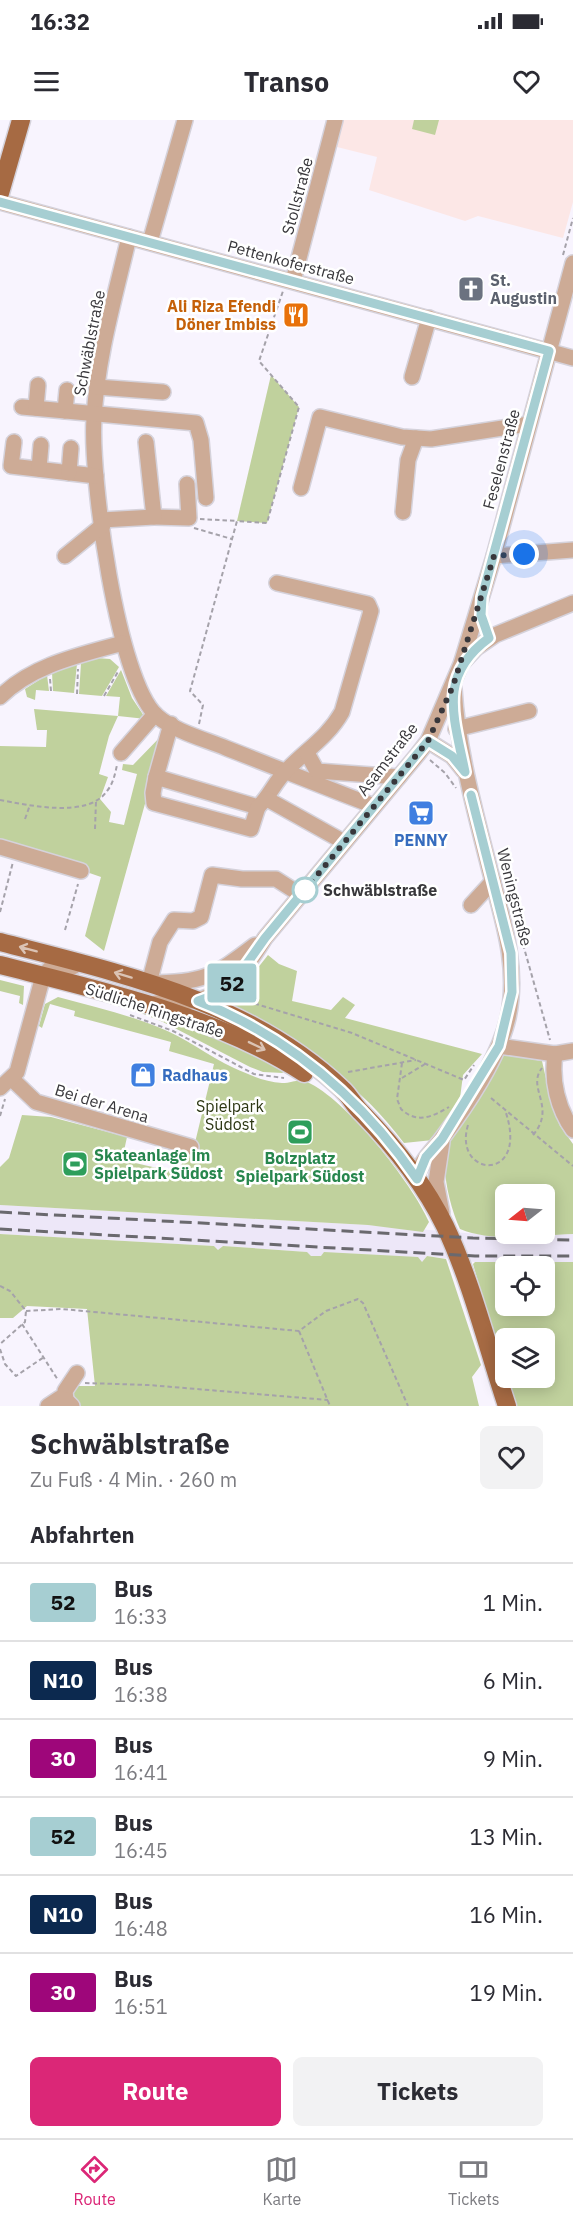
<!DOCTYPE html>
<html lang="de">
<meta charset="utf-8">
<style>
:root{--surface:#fff;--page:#f2f2f3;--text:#2b2b33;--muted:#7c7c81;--line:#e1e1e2;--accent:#db2777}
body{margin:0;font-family:"IBM Plex Sans",sans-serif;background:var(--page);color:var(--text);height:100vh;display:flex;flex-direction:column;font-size:22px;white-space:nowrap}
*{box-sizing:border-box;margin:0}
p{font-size:20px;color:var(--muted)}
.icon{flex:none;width:33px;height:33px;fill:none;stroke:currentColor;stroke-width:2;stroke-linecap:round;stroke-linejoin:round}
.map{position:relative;height:1286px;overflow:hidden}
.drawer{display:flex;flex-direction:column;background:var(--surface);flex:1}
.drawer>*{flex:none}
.badge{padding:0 12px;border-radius:4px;font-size:21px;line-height:39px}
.needle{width:39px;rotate:253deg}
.fabs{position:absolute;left:495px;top:1064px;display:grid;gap:12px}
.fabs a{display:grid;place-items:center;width:60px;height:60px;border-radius:9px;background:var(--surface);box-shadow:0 3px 15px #0003;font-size:30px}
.you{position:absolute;width:30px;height:30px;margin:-15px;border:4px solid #fff;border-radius:50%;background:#1a73e8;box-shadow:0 0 0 9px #1a73e833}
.map>.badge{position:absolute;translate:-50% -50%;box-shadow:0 0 0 3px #fff}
h2{padding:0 30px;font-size:22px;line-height:54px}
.round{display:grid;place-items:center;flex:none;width:63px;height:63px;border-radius:9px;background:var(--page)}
.overview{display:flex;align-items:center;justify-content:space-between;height:102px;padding:0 30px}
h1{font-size:28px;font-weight:700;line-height:45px}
.primary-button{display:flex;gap:12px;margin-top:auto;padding:12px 30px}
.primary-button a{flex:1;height:69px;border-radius:9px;background:var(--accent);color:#fff;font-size:24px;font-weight:700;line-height:69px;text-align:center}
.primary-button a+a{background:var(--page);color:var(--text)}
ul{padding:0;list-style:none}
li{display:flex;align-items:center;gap:18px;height:78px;padding:0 30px;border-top:2px solid var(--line)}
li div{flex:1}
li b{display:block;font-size:22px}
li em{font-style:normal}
li .badge{min-width:66px;font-weight:700;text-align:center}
.status{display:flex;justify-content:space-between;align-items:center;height:42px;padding:0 30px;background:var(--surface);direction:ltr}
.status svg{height:16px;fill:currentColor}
header{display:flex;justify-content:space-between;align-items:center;height:78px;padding:0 30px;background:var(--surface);font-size:27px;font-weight:700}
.tab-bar{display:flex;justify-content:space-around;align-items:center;height:84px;border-top:2px solid var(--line);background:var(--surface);font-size:16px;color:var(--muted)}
.tab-bar a{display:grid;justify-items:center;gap:3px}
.tab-bar .active{color:var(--accent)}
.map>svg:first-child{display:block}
.built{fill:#ede7f8}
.education{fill:#fce7e6}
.green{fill:#c0d19d;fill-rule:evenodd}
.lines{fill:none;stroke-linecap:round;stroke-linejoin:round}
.minor-casing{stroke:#d5d2db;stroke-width:18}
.major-casing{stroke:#d5d2db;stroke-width:21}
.path{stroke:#a5a2aa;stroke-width:2;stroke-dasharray:4.5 3;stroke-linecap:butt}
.minor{stroke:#cdab96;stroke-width:15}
.major{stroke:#a66a43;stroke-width:18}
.rail{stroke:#6a696e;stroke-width:3;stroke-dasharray:12 6;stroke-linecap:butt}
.oneway{stroke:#dbc3b4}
.line-casing{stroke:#fff;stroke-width:14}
.line{stroke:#a6ced2;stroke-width:9}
.walk{stroke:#38373b;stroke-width:6;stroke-dasharray:0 10.8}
.stop-dot{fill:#fff;stroke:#a6ced2;stroke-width:3}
.labels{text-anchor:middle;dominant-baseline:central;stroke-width:5;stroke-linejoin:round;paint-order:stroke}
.street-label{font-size:16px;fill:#38373b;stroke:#fff}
.worship-label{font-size:16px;font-weight:bold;fill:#5b616d;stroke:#fff;text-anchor:start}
.food-label{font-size:16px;font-weight:bold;fill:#c56008;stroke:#fff;text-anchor:end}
.shop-label{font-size:16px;font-weight:bold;fill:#366cbe;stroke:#fff}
.stop-label{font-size:16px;font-weight:bold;fill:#38373b;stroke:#fff;text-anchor:start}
.park-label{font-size:16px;fill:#2c3613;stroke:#fff}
.leisure-label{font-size:16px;font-weight:bold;fill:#27864d;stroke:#fff;text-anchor:start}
</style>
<div class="status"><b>16:32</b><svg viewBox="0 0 49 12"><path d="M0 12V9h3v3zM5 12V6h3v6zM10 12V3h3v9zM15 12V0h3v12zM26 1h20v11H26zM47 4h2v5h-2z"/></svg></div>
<header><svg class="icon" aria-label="menu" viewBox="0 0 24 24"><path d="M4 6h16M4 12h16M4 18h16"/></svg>Transo<svg class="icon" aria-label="heart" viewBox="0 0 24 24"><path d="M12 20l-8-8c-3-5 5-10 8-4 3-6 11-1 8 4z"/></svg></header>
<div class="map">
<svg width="573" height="1286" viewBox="0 0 573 1286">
<rect width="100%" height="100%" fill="#f8f4fe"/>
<path class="built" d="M0 1085 368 1105 503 1116 573 1114V1142H475L427 1136 422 1142 311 1136 306 1132 223 1126 219 1130 214 1126 0 1114Z"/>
<path class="education" d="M341 0H573V82L563 118 478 96 465 101 369 70 377 37 333 26Z"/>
<g class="green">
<path d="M414 0H439L435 15 412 9Z"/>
<path d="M271 255 299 287 267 403 237 401Z"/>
<path d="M97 538 110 539 119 547 102 576 79 574 81 543Z"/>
<path d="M77 544 74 573 53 571 52 553Z"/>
<path d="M121 550 132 578 146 599 118 596 109 616 99 654 108 657 100 679 111 692 109 702 124 705 137 654 122 650 123 644 133 645 165 612 104 831 85 816 101 757 0 722V626L46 627 47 610H37L34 589 118 596 120 577 106 576Z"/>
<path d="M47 555 49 571 36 570 35 580 27 577 25 569Z"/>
<path d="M268 835 279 844 297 851 292 881 331 890 343 877 355 885 345 898 482 934 463 955 459 986 433 1020 404 1023C351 952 290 922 214 880L224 875 227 877 249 859Z"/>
<path d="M0 860 24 866 23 885 19 883 20 876 0 871Z"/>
<path d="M58 877C91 886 126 894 158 907 185 917 208 936 234 948 250 955 265 962 282 963 293 963 298 958 307 962 345 978 413 1064 429 1102L423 1112 368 1105 0 1085V1047L9 1038 22 995 51 997 127 1017 122 1040 179 1053 184 1037 192 1035 214 944 169 931 171 922 74 896 75 891 50 884 42 908 39 906 45 884Z"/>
<path d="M121 885C177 900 231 919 281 949L283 953 263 952 250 947 163 902Z"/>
<path d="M500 934 542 941 553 990 560 1006 573 1024V1114C537 1115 494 1123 460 1109 449 1084 439 1045 449 1018 461 991 484 960 500 934ZM506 1074H544V1113H506Z"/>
<path d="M0 1114 214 1126 218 1130 223 1126 307 1132 311 1136H321L324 1132 418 1137 422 1142 427 1136 446 1139 481 1245 472 1257 479 1286H81L71 1272 78 1266H95L87 1189 27 1186 13 1198H0Z"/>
<path d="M475 1142H573V1286H513L506 1257H544V1218H506L505 1255 473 1144ZM506 1146H544V1185H506Z"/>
</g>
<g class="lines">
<defs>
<g id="minor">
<path d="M0 82 573 238"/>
<path d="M129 117C115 177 97 237 94 299 90 354 117 561 157 596 174 611 204 619 226 628 275 647 324 667 374 686"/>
<path d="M150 122 185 0"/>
<path d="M293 161 335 0"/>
<path d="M412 257 429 198"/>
<path d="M97 267 163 272"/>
<path d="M22 287 196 303 201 320 206 378"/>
<path d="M36 288 38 265"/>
<path d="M65 291 67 270"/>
<path d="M14 322 11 346 96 356"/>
<path d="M39 349 41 325"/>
<path d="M69 353 71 328"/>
<path d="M301 368 320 297 402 317 431 319 529 304"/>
<path d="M403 392 408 340 416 318"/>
<path d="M154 397 189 398 187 364"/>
<path d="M102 400 154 397 146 322"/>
<path d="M65 436 103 405"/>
<path d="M494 436 573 430"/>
<path d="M462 541 494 436 573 143"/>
<path d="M0 577C32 545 80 535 123 523"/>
<path d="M171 604 156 657 258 687C270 676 275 661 287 650 306 630 328 617 342 592L371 491 368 484 277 463"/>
<path d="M456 609 529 591"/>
<path d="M428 621 452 636 464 651"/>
<path d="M121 633 155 594"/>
<path d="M307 633 317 651 399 657"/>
<path d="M156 657 153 673 154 683 251 709 258 687"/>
<path d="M267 679 344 722"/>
<path d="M0 727 81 751"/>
<path d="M471 785 493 761"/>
<path d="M255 825C213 857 203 863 149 863L160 822 174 800 193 801 201 797 212 755 242 759H276L301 775"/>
<path d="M156 883C218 884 233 869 265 818L418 634 428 621 461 544 476 528 495 515 573 483"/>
<path d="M499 926 555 934 573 931"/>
<path d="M555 934C551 961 558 989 573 1010"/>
<path d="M12 959 36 982 191 1027"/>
<path d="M0 968 17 952 43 856 54 844 73 847"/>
<path d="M442 1022 436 1062 442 1093"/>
<path d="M417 1059C419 1041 433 1031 443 1017 467 985 499 937 508 898 519 848 503 800 490 751 475 691 458 631 454 569"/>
<path d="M66 1280 65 1271 77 1253"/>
<path d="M48 1286 60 1278 66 1280 72 1286"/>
</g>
<g id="major">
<path d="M0 73 21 0"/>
<path d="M0 822C119 853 250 881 342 969 350 976 354 986 362 993 395 1027 424 1063 445 1106 472 1163 487 1226 507 1286"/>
<path d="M0 845C103 871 214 895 304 953"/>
</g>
</defs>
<use href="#minor" class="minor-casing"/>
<use href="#major" class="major-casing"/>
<g class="path">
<path d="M563 135 573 98"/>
<path d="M200 399 237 401"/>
<path d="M194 408 232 419"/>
<path d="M50 559 51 571"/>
<path d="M77 574 78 549"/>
<path d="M104 576 119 550"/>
<path d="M199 604 203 585 190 571 237 401 267 403 299 287 259 241 283 171"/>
<path d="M430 640 445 653 456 668"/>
<path d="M0 680C28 685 88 699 107 671 113 664 115 654 117 645"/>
<path d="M25 699 30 685"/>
<path d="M95 709 96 681"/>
<path d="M0 792 13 742"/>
<path d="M65 810 78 764"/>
<path d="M519 810 550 920"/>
<path d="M233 877 352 913 464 960 474 945"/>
<path d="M130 895 173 911 254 954 284 958"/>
<path d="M402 943 397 979 401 989C417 1004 432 997 449 987"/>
<path d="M348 952 416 940"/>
<path d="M402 958 425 944"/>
<path d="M491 978 573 1046"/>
<path d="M0 996 5 979"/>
<path d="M468 1005C452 1058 531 1064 505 990"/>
<path d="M533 1015C557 987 526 968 542 948"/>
<path d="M0 1166 10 1171 26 1191 25 1202 0 1224"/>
<path d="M26 1191 62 1189 299 1211 326 1191 358 1179 363 1183 408 1286"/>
<path d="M22 1204 58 1260"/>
<path d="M299 1211 330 1286"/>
<path d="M0 1229 5 1244 16 1256 44 1237"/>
<path d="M85 1263 148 1265 328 1280"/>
</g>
<use href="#minor" class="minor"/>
<use href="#major" class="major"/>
<g class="rail">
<path d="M0 1092 473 1118 573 1120"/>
<path d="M0 1109 475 1136H573"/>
</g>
</g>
<defs><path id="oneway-shaft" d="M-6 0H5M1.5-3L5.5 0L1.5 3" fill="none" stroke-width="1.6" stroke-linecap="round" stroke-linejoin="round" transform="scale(1.5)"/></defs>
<g class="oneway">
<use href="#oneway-shaft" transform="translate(28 829) rotate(-165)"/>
<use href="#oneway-shaft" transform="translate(123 855) rotate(-163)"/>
<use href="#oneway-shaft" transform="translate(257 926) rotate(26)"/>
</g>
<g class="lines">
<defs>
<path id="line" d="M0 82 549 231 482 477 481 495 489 518C437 556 454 597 465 652L452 636 428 621 265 818 236 859 212 876 198 881C290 917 361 978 417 1059L426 1037 442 1019 499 926 512 872 511 833 471 675"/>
</defs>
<use href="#line" class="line-casing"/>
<use href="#line" class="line"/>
<path class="walk" d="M305 770 428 621 453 566 494 436 524 434"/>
</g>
<defs>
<symbol id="church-square" viewBox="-11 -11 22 22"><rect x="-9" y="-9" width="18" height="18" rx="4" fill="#6b7280" stroke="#fff"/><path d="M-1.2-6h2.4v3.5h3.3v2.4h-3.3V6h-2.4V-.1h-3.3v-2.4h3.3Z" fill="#fff"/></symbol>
<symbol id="restaurant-square" viewBox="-11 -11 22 22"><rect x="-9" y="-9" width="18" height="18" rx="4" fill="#e8710a" stroke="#fff"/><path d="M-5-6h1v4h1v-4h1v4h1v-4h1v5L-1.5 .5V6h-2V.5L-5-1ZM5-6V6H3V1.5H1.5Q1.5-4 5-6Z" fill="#fff"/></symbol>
<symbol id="supermarket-square" viewBox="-11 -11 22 22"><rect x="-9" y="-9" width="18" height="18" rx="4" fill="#3f7fe0" stroke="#fff"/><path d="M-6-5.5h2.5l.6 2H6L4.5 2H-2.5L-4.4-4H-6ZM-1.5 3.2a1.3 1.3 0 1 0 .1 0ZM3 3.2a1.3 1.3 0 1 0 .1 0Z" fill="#fff"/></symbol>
<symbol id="shop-square" viewBox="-11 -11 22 22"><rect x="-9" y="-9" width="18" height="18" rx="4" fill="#3f7fe0" stroke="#fff"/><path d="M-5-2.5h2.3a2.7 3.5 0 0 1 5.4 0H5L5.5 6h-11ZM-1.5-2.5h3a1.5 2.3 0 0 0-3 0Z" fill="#fff"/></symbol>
<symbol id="stadium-square" viewBox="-11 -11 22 22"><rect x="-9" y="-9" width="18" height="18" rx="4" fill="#2e9e5b" stroke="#fff"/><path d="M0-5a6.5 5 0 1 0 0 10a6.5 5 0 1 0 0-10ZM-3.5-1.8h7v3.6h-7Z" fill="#fff"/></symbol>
</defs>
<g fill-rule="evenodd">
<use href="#church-square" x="456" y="154" width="30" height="30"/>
<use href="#restaurant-square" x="281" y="180" width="30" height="30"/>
<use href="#supermarket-square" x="406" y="678" width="30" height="30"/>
<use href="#shop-square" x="128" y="940" width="30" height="30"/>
<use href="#stadium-square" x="285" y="997" width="30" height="30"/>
<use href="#stadium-square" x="60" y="1029" width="30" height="30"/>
</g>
<circle class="stop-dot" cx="305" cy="770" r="12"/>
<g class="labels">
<g class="street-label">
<text transform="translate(297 76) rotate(-75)">Stollstraße</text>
<text transform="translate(291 142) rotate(15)">Pettenkoferstraße</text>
<text transform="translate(89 223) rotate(-79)">Schwäblstraße</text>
<text transform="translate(501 339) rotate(-75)">Feselenstraße</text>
<text transform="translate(387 639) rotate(-52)">Asamstraße</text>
<text transform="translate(515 777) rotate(76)">Weningstraße</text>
<text transform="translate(155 890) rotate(18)">Südliche Ringstraße</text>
<text transform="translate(102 983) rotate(17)">Bei der Arena</text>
</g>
<g class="worship-label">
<text x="490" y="160">St.<tspan x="490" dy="18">Augustin</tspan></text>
</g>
<g class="food-label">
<text x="276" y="186">Ali Riza Efendi<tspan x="276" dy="18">Döner Imbiss</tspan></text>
</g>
<g class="shop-label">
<text x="421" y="720">PENNY</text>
<text x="162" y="955" text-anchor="start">Radhaus</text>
</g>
<g class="stop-label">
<text x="323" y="770">Schwäblstraße</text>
</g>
<g class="park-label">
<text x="230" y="986">Spielpark<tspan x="230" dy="18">Südost</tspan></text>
</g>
<g class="leisure-label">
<text x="94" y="1035">Skateanlage im<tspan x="94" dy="18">Spielpark Südost</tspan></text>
<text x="300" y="1038" text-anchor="middle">Bolzplatz<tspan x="300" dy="18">Spielpark Südost</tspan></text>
</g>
</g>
</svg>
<div class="fabs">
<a><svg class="needle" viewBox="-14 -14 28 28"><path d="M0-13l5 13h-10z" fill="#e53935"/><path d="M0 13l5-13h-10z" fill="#7c7c81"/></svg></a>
<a><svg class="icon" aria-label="locate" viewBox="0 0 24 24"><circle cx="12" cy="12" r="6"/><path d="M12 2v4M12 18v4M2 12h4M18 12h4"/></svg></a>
<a><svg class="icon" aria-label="layers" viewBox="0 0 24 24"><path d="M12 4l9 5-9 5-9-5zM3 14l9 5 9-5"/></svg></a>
</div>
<div class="you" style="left:524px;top:434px"></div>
<b class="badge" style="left:232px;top:863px;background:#a6ced2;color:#111">52</b>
</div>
<section class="drawer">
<div class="overview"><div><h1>Schwäblstraße</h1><p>Zu Fuß · 4 Min. · 260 m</p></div><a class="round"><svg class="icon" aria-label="heart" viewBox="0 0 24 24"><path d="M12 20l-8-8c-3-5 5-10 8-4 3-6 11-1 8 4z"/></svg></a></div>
<h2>Abfahrten</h2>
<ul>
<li><span class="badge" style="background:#a6ced2;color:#111">52</span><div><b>Bus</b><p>16:33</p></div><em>1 Min.</em></li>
<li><span class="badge" style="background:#0c294f;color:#fff">N10</span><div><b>Bus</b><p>16:38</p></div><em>6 Min.</em></li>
<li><span class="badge" style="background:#9e067a;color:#fff">30</span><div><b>Bus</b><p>16:41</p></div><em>9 Min.</em></li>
<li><span class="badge" style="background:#a6ced2;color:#111">52</span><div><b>Bus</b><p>16:45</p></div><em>13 Min.</em></li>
<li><span class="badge" style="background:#0c294f;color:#fff">N10</span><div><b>Bus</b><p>16:48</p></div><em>16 Min.</em></li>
<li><span class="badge" style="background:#9e067a;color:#fff">30</span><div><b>Bus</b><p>16:51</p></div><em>19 Min.</em></li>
</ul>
<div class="primary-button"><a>Route</a><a>Tickets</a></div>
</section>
<nav class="tab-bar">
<a class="active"><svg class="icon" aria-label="directions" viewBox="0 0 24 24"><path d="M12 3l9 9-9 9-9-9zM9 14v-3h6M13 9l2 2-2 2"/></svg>Route</a>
<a><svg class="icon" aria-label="map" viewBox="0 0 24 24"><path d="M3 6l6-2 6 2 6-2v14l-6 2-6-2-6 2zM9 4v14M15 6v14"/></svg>Karte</a>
<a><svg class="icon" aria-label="tickets" viewBox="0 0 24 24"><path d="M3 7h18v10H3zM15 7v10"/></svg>Tickets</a>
</nav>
